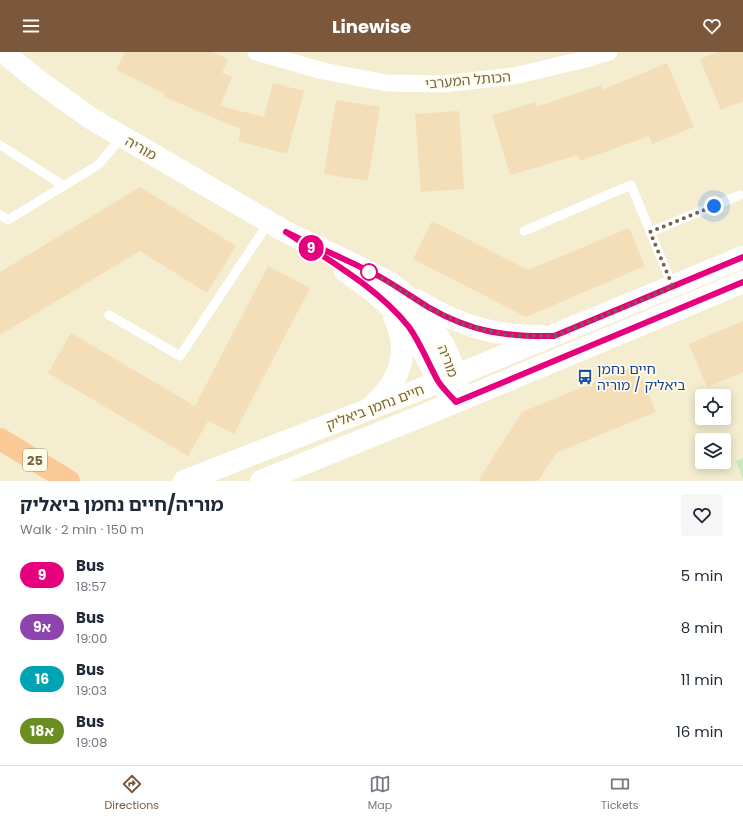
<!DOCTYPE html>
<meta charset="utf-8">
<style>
:root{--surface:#fff;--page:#f6f6f7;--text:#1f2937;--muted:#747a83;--line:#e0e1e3;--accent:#7b583c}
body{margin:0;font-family:Poppins,"Noto Sans Hebrew",sans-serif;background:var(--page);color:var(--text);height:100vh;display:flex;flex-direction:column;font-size:15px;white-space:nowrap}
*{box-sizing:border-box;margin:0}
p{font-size:13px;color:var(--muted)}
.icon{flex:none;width:22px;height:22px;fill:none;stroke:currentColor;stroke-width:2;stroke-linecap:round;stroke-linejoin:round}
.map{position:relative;height:429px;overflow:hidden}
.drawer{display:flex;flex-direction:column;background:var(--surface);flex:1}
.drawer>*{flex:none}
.badge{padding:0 8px;border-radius:13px;font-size:14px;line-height:26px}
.buttons{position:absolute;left:695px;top:337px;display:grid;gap:8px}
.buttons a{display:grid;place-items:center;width:36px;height:36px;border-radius:4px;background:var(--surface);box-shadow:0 2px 10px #0003;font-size:20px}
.you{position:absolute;width:20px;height:20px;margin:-10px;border:3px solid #fff;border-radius:50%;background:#1a73e8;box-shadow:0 0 0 6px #1a73e833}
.map>.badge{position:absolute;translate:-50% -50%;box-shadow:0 0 0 2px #fff}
.round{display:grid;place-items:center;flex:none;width:42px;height:42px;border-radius:4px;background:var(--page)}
.head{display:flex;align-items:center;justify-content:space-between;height:68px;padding:0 20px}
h1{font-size:19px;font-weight:700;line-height:30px}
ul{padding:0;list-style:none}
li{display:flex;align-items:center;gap:12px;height:52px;padding:0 20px}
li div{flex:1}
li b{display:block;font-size:15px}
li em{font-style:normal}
li .badge{min-width:44px;font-weight:700;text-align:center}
header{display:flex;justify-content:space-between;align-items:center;height:52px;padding:0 20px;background:var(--accent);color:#fff;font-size:18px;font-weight:700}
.tab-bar{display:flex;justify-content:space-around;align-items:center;height:56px;border-top:1px solid var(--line);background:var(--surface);font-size:11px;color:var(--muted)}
.tab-bar a{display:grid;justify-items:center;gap:2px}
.tab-bar .current{color:var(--accent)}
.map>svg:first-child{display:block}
.residential{fill:#f5edd0;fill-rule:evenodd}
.green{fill:#c6ebc0}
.building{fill:#f3deb8}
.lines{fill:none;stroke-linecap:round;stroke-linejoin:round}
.lane{stroke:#fff;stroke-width:9}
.street{stroke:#fff;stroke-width:17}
.secondary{stroke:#fff;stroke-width:22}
.highway{stroke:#fac996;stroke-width:22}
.line-casing{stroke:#fff;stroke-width:9}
.line{stroke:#e6007e;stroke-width:6}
.walk{stroke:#756347;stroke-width:4;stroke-dasharray:0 7.2}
.stop-dot{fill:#fff;stroke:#e6007e;stroke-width:2}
.labels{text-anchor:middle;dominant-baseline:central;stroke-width:3.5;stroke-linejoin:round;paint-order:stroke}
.shield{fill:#fffce8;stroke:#9e9177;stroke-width:1}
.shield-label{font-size:13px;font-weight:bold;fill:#756347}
.street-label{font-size:14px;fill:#756347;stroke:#fffce8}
.transit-label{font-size:14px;fill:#164399;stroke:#fffce8;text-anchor:start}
</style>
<header><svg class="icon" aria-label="menu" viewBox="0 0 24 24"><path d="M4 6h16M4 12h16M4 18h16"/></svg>Linewise<svg class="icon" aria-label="heart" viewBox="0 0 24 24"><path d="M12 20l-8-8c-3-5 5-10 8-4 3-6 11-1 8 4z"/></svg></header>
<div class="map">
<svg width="743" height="429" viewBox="0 0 743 429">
<rect width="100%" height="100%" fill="#fdf9e1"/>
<path class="residential" d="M0 0H743V429H0ZM702 344H724V366H702ZM702 388H724V410H702Z"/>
<path class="green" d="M743 406V427L736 409Z"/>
<g class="building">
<path d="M125 0H212L228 7 222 21 232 25 220 54 264 65 273 31 304 39 287 102 238 89 241 77 164 45 165 42 116 18Z"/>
<path d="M718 0H743V49L721 58 700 7Z"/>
<path d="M667 11 694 75 652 92 649 84 580 109 578 103 510 123 492 63 535 50 537 55 601 33 602 38Z"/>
<path d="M336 48 380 55 368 129 324 122Z"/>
<path d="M459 59 464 137 421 140 415 62Z"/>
<path d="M140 135 236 194 207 241 140 199 0 283V220Z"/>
<path d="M432 169 528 218 629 176 645 214 526 265 413 207Z"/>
<path d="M268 214 310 236 234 382 208 369 188 404 48 321 71 281 195 354Z"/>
<path d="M743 269V320L707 335 689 292Z"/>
<path d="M637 313 656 360 556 401 538 429H478L522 360Z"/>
</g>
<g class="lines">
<g class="lane">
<path d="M0 93 64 134"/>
<path d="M0 163 8 168 98 113 122 85"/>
<path d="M524 179 631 133 673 235"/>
<path d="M650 180 740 143"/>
<path d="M109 263 180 304 269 170"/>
</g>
<path class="street" d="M256 0 323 19 387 31 442 32 514 24 590 6 609 0"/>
<g class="secondary">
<path d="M3 0 40 30 92 67 286 180 357 214 383 227 396 235 419 255 427 266 444 294 457 323 456 350"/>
<path d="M345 219 375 241 398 262 418 289 439 330 449 342"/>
<path d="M417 248C457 273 496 285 543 284"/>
<path d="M371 355C400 330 411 301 394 265"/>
<path d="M184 429 457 323 743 205"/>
<path d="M261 429 456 350 743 230"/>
</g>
<path class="highway" d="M0 387 69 429"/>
</g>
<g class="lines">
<defs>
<path id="line" d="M743 205 554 284C506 285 471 280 428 255 413 246 398 235 382 226 351 209 317 196 286 180 328 208 377 235 409 275 421 292 428 311 438 329 443 337 450 343 456 350L743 230"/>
</defs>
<use href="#line" class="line-casing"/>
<use href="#line" class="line"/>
<path class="walk" d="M369 220 383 227 429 256 468 274 507 283 525 284H554L673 235 650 180 714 154"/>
</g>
<defs>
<symbol id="bus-bare" viewBox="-9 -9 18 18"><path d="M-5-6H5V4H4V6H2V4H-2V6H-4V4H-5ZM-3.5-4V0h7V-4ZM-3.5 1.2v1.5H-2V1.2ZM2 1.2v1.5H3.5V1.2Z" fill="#1a4fb4" stroke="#fffce8" stroke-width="2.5" paint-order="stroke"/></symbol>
</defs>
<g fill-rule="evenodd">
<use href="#bus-bare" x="574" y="314" width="22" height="22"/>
</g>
<circle class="stop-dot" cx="369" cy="220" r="8"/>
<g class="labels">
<rect class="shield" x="23" y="397" width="24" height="22" rx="3"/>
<g class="shield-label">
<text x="35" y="408">25</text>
</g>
<g class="street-label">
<text transform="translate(468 28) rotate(-5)">הכותל המערבי</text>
<text transform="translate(141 96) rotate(30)">מוריה</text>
<text transform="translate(448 309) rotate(69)">מוריה</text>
<text transform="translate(375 355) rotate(-21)">חיים נחמן ביאליק</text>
</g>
<g class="transit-label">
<text x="597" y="317">חיים נחמן<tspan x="597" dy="16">ביאליק / מוריה</tspan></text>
</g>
</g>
</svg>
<div class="buttons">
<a><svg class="icon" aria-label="locate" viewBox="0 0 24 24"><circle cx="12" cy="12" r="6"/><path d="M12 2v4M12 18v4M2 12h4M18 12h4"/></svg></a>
<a><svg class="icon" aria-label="layers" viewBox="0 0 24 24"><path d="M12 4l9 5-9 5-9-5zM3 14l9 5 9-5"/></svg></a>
</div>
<div class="you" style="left:714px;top:154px"></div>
<b class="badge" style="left:311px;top:196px;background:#e6007e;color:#fff">9</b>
</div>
<section class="drawer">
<div class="head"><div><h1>מוריה/חיים נחמן ביאליק</h1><p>Walk · 2 min · 150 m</p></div><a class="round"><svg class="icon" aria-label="heart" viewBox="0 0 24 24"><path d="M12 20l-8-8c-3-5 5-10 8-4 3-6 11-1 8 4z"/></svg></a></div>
<ul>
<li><span class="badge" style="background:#e6007e;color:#fff">9</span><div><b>Bus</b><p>18:57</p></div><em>5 min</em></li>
<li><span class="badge" style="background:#8e44ad;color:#fff">9א</span><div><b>Bus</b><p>19:00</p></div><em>8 min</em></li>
<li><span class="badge" style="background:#00a3b4;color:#fff">16</span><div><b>Bus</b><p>19:03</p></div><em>11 min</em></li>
<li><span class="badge" style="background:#6b8e23;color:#fff">18א</span><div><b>Bus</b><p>19:08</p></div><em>16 min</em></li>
</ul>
</section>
<nav class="tab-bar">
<a class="current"><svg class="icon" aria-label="directions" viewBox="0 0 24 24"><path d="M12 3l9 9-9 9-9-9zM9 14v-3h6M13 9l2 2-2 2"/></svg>Directions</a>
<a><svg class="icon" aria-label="map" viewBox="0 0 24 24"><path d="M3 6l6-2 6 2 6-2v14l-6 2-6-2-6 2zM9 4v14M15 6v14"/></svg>Map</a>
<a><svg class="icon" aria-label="tickets" viewBox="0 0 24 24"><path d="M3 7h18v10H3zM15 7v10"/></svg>Tickets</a>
</nav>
